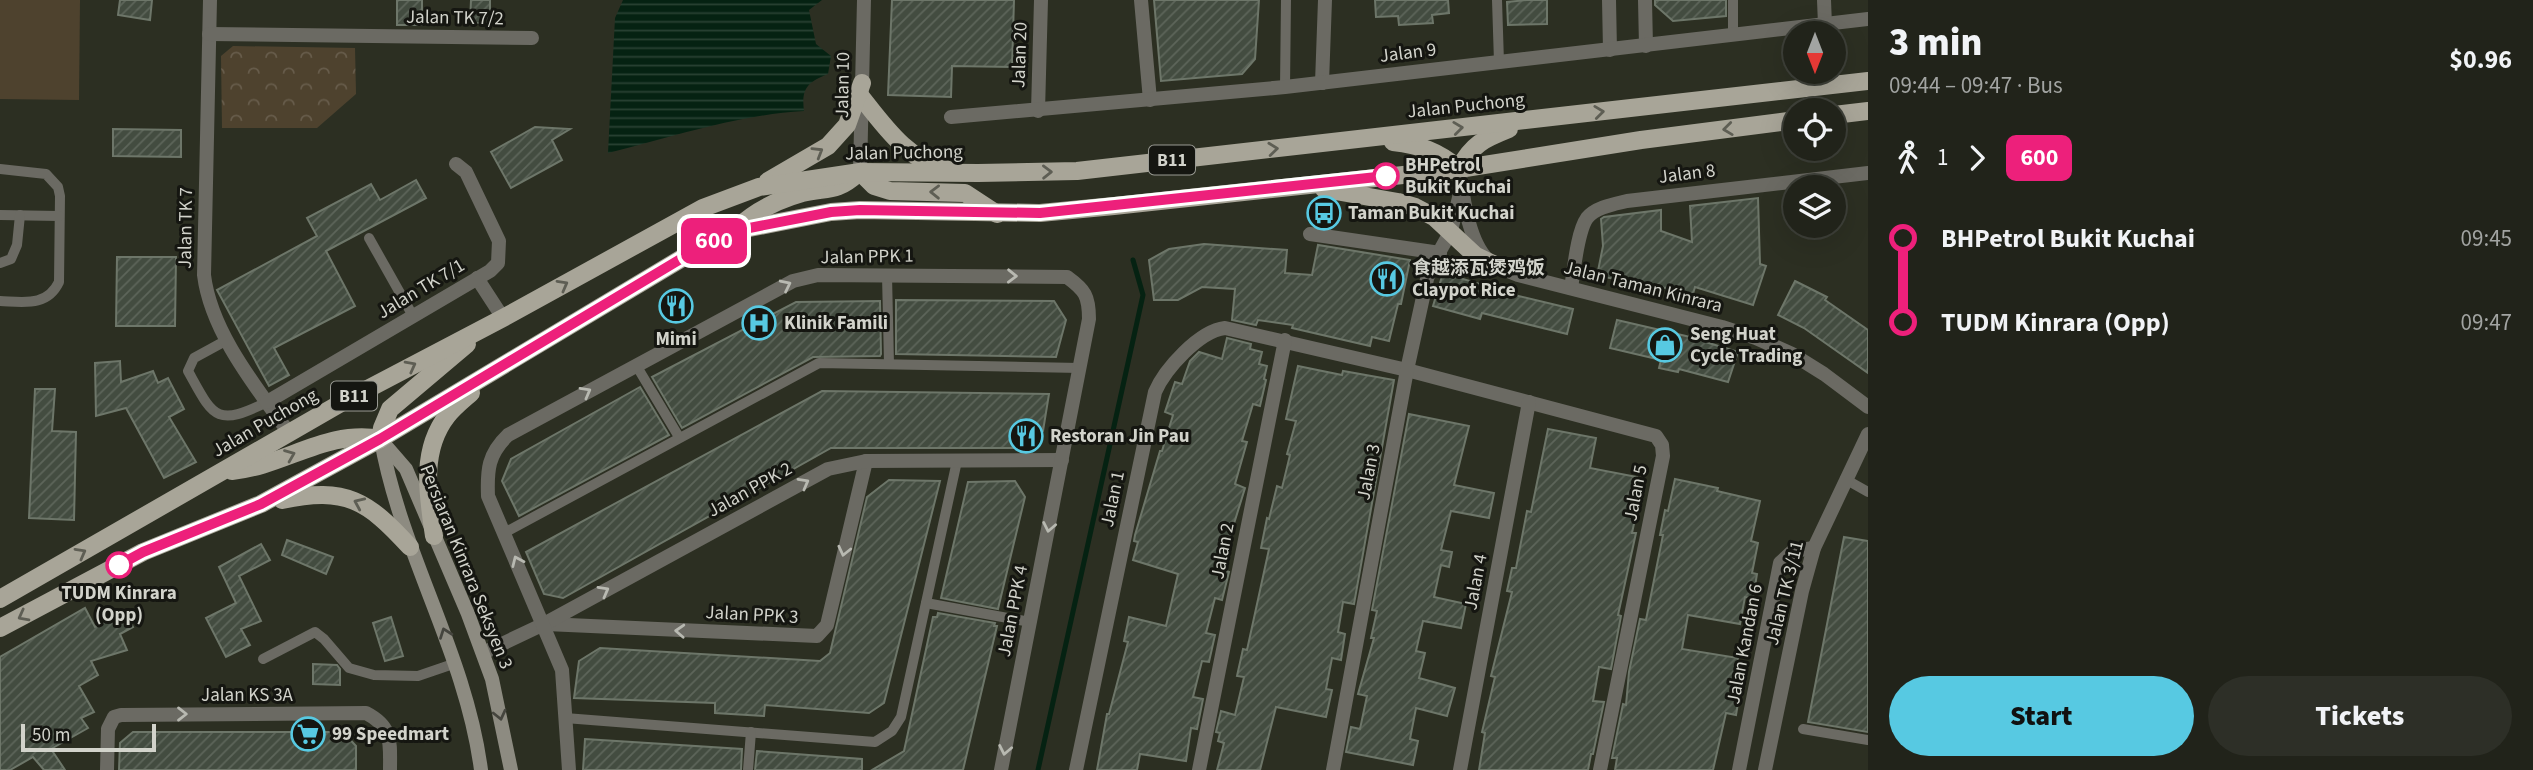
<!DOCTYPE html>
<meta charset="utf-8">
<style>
:root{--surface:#21231a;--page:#2d2f27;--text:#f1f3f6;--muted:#a2a4a2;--line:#3e4039;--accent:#57c9e2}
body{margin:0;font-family:"Source Sans 3","Noto Sans SC",sans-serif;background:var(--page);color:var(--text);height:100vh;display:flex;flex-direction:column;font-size:26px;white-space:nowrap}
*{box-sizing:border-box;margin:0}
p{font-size:23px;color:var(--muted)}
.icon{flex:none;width:38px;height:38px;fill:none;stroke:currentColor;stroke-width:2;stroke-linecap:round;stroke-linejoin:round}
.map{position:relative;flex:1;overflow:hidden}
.sheet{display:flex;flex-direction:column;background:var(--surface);width:665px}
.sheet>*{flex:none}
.badge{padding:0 14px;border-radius:10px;font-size:24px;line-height:46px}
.needle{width:46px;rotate:180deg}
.fabs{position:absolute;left:1783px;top:21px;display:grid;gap:14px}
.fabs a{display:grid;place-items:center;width:63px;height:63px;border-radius:50%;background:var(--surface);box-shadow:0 7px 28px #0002,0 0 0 2px var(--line);font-size:35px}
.scale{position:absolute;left:21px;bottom:18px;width:135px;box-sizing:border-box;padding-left:7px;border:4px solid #d2d3cb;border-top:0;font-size:19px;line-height:24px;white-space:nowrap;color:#d2d3cb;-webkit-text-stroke:5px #151611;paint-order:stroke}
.map>.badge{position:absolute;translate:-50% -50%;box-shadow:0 0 0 4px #fff}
.legs{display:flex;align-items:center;gap:10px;height:77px;padding:0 21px;font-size:23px}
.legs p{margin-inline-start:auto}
.overview{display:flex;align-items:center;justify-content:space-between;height:119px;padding:0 21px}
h1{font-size:38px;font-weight:800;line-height:52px}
.primary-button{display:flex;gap:14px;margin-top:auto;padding:14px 21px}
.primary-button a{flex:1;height:80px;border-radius:42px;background:var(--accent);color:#111;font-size:28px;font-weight:800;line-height:80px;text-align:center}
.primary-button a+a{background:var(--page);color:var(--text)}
ul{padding:0 21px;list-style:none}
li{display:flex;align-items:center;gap:24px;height:84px;font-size:26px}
li i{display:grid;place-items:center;width:10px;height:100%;margin:0 9px;background:currentColor}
li i::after{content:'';width:18px;height:18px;margin:-9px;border:5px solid;border-radius:50%;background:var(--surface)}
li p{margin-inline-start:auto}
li:first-child i{background:linear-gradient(#0000 50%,currentColor 0)}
li:last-child i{background:linear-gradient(currentColor 50%,#0000 0)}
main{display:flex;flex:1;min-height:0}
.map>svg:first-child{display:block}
.park{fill:url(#park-crowns)}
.garden{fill:#4e422e}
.water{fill:url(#water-rules)}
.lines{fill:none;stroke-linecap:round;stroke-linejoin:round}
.stream{stroke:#052212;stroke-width:5}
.building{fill:url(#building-hatch);stroke:#6d7669;stroke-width:2}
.service{stroke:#6b6a63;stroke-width:10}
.minor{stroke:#6b6a63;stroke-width:14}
.tertiary{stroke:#6b6a63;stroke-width:14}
.secondary{stroke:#8d8b81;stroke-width:14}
.primary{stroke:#a8a598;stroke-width:18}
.oneway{stroke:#5e5e54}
.oneway2{stroke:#b8b9b1}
.oneway3{stroke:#45453e}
.line-1-casing{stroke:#fff;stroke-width:16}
.line-1{stroke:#ed207b;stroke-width:10}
.stop-1-dot{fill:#fff;stroke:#ed207b;stroke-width:3.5}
.labels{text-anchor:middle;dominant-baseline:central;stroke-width:6;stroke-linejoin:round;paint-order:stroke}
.shield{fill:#151611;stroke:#999a93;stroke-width:2}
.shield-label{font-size:18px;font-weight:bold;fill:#d2d3cb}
.street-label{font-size:19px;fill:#d2d3cb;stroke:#151611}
.stop-label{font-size:19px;font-weight:bold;fill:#d2d3cb;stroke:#151611;text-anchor:start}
.poi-label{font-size:19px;font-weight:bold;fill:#d2d3cb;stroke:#151611;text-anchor:start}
</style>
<main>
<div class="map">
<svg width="1868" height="770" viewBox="0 0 1868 770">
<defs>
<pattern id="park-crowns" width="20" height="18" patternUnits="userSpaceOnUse" patternTransform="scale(1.75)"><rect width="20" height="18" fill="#4e422e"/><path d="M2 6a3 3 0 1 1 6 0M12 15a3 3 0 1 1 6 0" fill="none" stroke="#675c4b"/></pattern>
<pattern id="water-rules" width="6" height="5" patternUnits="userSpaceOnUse" patternTransform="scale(1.75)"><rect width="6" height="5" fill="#052212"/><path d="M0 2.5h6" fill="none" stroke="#294133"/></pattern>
<pattern id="building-hatch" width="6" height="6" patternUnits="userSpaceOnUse" patternTransform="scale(1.75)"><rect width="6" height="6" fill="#434c40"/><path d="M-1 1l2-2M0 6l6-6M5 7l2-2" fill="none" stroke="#5d655a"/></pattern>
</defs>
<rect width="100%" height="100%" fill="#2c2f22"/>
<path class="park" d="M233 46 355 48 356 94 317 128H222L221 56Z"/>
<path class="garden" d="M0 0H80L79 100 0 99Z"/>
<path class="water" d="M623 0H822L809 10 816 44 831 56 828 74C808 82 801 88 804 111 736 115 673 137 608 153L615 18Z"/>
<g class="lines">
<path class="stream" d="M1038 770 1143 295 1133 260"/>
</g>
<g class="building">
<path d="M120 0H152L150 20 118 15Z"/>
<rect x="397" y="0" width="25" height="25"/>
<path d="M471 0H490V23H470Z"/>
<path d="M892 0H1014L1012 67 952 66 951 97 888 95Z"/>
<path d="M1154 0H1259L1255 59 1242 74 1161 81Z"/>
<path d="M1375 0H1448L1449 13 1432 15 1433 23 1399 25 1398 16 1376 17Z"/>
<path d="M1527 0H1547V24L1508 25 1507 2Z"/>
<path d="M1655 0H1726V16L1673 21 1655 5Z"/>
<path d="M535 127 570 129 552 140 562 160 511 188 491 152Z"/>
<path d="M113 129 181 130V157L113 156Z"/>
<path d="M416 180 426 198 326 251 355 306 274 348 289 375 269 386 217 290 317 236 307 218 371 184 380 200Z"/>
<path d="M1758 198 1760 264 1766 266 1753 305 1695 287 1692 297 1659 286 1597 276 1603 246 1601 219 1604 217 1661 210V231L1692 242 1690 206Z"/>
<path d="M1204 244 1287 250 1285 273 1312 275 1318 245 1410 260 1401 304H1398L1389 341 1372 337 1370 346 1292 328 1293 325 1258 320 1256 325 1232 320 1235 289 1202 287 1178 300H1154L1149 260 1169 249Z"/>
<path d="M117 257H176L175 326H116Z"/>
<path d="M1443 273 1490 287 1489 289 1573 309 1567 334 1482 313 1480 319 1433 306Z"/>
<path d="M1795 281 1827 297 1825 300 1868 330V373L1804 328 1778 315Z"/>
<path d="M896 300 1054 301 1066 320 1056 357 896 354Z"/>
<path d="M880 301 881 354 880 356 813 357 682 428 652 377 796 302Z"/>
<path d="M1617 320 1686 336 1738 352 1728 382 1679 369 1678 372 1659 368 1661 360 1610 348Z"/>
<path d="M1227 338 1251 344 1250 349 1262 352 1259 364 1267 366 1264 379 1266 380 1260 406 1253 404 1242 441 1247 442 1235 484 1245 488 1220 569 1229 572 1222 600 1215 598 1206 633 1215 635 1209 662 1202 661 1193 697 1203 699 1197 729 1191 728 1186 761 1140 754 1137 770H1097L1107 714H1109L1128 642 1124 641 1129 617 1166 626 1178 574 1133 560 1138 542 1134 541 1135 535 1160 451H1162L1173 415 1165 412 1175 382 1182 384 1190 361 1199 352 1222 359Z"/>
<path d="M120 361 121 382 153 371 158 383 168 378 184 409 169 417 196 462 164 478 126 408 96 416 95 363Z"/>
<path d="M1298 366 1342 375 1343 371 1394 380 1354 604 1343 602 1338 632 1345 634 1341 660 1332 658 1326 689 1332 690 1326 717 1276 707 1260 770H1217L1224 743 1218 741 1220 733 1216 732 1221 711 1235 715 1244 677 1237 676 1243 649 1247 650 1269 549 1261 548 1267 518 1269 519 1277 486 1282 488 1290 455 1287 454 1296 421 1286 419Z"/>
<path d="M640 387 669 435 519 516 502 481 511 459Z"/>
<path d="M35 389H55L52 431 76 432 74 520 29 518Z"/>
<path d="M822 391 1049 394 1043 431 1020 448H831L563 598 544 594 526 552Z"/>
<path d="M1409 414 1469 426 1454 485 1494 493 1489 518 1451 511 1441 550 1452 552 1449 567 1441 565 1434 597 1466 604 1461 628 1423 621 1416 651 1425 653 1419 678 1455 688 1447 716 1416 708 1410 739 1418 741 1413 765 1346 752 1351 727 1360 729 1367 696 1358 694 1374 638H1371L1377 611 1372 610Z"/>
<path d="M1548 429 1596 438 1590 468 1637 477 1631 503 1638 505 1632 533H1636L1618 615 1621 616 1611 669 1599 667 1593 701 1604 702 1593 754H1591L1588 770H1479L1485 733 1482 732 1495 677 1491 676 1512 592 1507 591 1512 568H1516L1527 511 1531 512Z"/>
<path d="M1675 479 1718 488 1717 491 1760 501 1751 541 1758 543 1752 573 1757 574 1753 598 1745 597 1740 624 1688 615 1682 649 1738 658 1731 696 1739 697 1736 715 1726 713 1713 770H1615L1617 758H1612L1623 704 1626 705 1629 672 1640 619 1646 620 1663 535H1660L1665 510 1668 511Z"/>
<path d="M889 480 940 481 884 703 869 713 765 705 764 716 715 713V703L574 698 579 661 600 648 820 661 830 653 867 497Z"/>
<path d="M1015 481 1025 497 998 609 941 598 968 482Z"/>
<path d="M1844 537 1868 541V732L1808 722Z"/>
<path d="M287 540 333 557 326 574 282 555Z"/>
<path d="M261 544 270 560 239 576 261 621 241 629 250 645 226 657 206 618 236 603 219 567Z"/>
<path d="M85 608 95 627 125 612 133 627 120 634 127 650 91 661 98 675 79 686 94 712 81 718 88 728 51 749 65 770H44L33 757 10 770H0V657Z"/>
<path d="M938 613 995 623 994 626H997L963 770H872L904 751 933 617H937Z"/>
<path d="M391 617 403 656 385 661 373 623Z"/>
<path d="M313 664 337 665 340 669V685L313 684Z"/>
<path d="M133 732H343L356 746V770H119L120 743Z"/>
<path d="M585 739 742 749 741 770H583Z"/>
<path d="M757 751 862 759V770H755Z"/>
</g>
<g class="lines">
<g class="service">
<path d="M1497 0 1499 62"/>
<path d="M1733 0V35"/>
<path d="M1285 87 1286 0"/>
<path d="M0 169 46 174 58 187 60 196 59 282C47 307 24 302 0 301"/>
<path d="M0 215 59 216"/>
<path d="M369 238 413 316"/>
<path d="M0 263 11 259 17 245 20 215"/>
<path d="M887 275 889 364"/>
<path d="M227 340 194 358 188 371C213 416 215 428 267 402"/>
<path d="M636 365 679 437"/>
<path d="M1845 479 1868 492"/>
<path d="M504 533 819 363 1080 368"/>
<path d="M926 603 1030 622"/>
<path d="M263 659 315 632 324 639 349 668 374 675 418 676 456 663"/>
<path d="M565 718 875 742 892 731 901 717 957 461"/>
<path d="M1803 729 1868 740"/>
<path d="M748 770 751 732"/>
</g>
<g class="minor">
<path d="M210 0 204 275C211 332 256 387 289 433"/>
<path d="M1141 0 1150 100"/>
<path d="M1609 0 1610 50"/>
<path d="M1645 0 1646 46"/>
<path d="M1824 0 1825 25"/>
<path d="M209 34 532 38"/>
<path d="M1322 83 1325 0"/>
<path d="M1038 111 1041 0"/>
<path d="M951 117 1285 87 1868 19"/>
<path d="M1310 234 1440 253"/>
<path d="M477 278 503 318"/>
<path d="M1571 288C1574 271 1577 232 1587 218 1596 207 1615 204 1627 201L1868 173"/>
<path d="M267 402 490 271 498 263 499 241 466 172 456 164"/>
<path d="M546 624 817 636 827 625 866 461"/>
<path d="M483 653 544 624 828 469 866 461 1062 460"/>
<path d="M107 770 108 729 114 717 121 715 366 713C393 727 390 742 390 770"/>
<path d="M569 770 562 670 488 496C487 470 488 454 508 435L793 281 818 275 1067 277C1085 290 1089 296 1089 319L1001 770"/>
<path d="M1076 770 1155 392C1165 369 1199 331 1225 328L1407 370 1656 436 1662 445 1663 456 1600 770"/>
<path d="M1199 770 1285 340"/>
<path d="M1333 770 1407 370 1427 279 1432 265 1451 231 1461 189"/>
<path d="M1460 770 1529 402"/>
<path d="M1739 770 1780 563 1793 551 1814 548"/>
<path d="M1765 770 1802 591 1814 548 1868 434"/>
</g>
<g class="tertiary">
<path d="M1459 169C1463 195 1468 241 1488 260 1496 267 1508 271 1518 275L1722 327 1756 338 1792 354 1824 374 1868 407"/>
<path d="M860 172 864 0"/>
</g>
<g class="secondary">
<path d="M380 439 406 469 468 614 492 679 511 770"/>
<path d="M381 440C401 554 466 654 481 770"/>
</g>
<g class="primary">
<path d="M862 98C884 126 910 163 949 170"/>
<path d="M1834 115 1868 111"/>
<path d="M1393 142C1420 145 1438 151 1459 169"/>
<path d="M1459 169C1472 144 1484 139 1509 129"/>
<path d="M860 172 874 186 890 191 965 193 997 214"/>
<path d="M768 181 828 146 847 125 862 83"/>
<path d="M1324 189 1398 202 1415 207 1434 217 1476 256 1495 265"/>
<path d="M736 229C755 211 777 200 802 193 827 187 836 193 857 174"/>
<path d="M380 439 382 428 390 409 467 344"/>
<path d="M232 471C284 466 327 429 380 439"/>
<path d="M282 500C346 486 368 501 410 547"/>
<path d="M434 536C428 495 420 451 447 416 454 407 463 400 471 393"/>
<path d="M0 599 341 403 503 318 703 208 759 187 860 172 978 173 1077 171 1868 81"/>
<path d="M0 628 143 552 261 504 380 439 689 254 734 231 831 212 860 210 1040 213 1114 206 1459 169 1641 140 1796 120"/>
</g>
</g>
<defs><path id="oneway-chevron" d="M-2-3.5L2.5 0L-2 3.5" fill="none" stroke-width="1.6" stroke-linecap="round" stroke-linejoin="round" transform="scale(1.75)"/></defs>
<g class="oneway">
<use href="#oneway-chevron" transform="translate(1599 112) rotate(-7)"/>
<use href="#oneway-chevron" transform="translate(1458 128) rotate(-7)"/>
<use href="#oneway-chevron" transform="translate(1728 129) rotate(173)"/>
<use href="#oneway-chevron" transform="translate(1273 149) rotate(-6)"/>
<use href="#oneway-chevron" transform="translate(818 152) rotate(-31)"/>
<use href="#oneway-chevron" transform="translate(1047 172) rotate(-1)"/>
<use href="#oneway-chevron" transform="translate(935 192) rotate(-179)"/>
<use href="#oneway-chevron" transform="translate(563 285) rotate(-29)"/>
<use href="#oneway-chevron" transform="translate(411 366) rotate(-28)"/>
<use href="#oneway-chevron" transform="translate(290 455) rotate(-22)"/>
<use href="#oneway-chevron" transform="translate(359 503) rotate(-156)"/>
<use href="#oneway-chevron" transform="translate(81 553) rotate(-29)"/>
<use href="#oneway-chevron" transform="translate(23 616) rotate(152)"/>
</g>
<g class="oneway2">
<use href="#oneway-chevron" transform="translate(1012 276) rotate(1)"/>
<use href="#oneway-chevron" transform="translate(786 285) rotate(-26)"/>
<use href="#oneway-chevron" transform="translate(586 392) rotate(-29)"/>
<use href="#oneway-chevron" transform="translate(804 483) rotate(-29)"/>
<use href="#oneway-chevron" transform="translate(1049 527) rotate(101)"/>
<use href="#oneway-chevron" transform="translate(844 551) rotate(103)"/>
<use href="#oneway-chevron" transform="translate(517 561) rotate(-114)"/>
<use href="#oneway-chevron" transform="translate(604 591) rotate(-29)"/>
<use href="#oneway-chevron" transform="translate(680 631) rotate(-177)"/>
<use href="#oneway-chevron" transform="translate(182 714)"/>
<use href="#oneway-chevron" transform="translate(1005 750) rotate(101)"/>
</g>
<g class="oneway3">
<use href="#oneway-chevron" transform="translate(445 633) rotate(-110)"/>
<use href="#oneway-chevron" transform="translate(500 715) rotate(77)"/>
</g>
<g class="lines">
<defs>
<path id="line-1" d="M119 565 143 552 261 504 380 439 689 254 734 231 831 212 860 210 1040 213 1386 176"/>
</defs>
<use href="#line-1" class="line-1-casing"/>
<use href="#line-1" class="line-1"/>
</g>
<defs>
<symbol id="bus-ring" viewBox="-11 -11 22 22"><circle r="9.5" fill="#151611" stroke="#57c9e2" stroke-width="1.5"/><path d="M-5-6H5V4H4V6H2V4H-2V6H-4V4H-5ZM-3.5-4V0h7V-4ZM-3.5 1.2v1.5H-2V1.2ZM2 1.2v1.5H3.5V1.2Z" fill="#57c9e2"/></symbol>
<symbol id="restaurant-ring" viewBox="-11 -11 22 22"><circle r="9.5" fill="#151611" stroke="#57c9e2" stroke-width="1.5"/><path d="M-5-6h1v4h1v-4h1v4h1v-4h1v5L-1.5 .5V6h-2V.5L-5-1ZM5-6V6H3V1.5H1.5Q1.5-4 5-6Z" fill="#57c9e2"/></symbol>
<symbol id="hospital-ring" viewBox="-11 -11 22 22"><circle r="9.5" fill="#151611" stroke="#57c9e2" stroke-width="1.5"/><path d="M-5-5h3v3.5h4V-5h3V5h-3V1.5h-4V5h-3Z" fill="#57c9e2"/></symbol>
<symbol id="shop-ring" viewBox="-11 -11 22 22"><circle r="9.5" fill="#151611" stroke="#57c9e2" stroke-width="1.5"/><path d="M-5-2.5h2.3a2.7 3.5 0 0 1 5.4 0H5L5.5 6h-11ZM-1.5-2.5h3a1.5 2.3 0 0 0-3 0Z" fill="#57c9e2"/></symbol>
<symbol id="supermarket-ring" viewBox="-11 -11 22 22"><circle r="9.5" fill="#151611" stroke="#57c9e2" stroke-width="1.5"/><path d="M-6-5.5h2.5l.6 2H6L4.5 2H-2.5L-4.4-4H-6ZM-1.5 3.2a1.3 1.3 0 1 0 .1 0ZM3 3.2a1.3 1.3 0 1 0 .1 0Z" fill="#57c9e2"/></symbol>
</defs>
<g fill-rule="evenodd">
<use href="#bus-ring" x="1305" y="194" width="38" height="38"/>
<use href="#restaurant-ring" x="1368" y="260" width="38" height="38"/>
<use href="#restaurant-ring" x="657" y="287" width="38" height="38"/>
<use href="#hospital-ring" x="740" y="304" width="38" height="38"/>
<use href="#shop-ring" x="1646" y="326" width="38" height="38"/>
<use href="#restaurant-ring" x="1007" y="417" width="38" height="38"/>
<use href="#supermarket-ring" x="289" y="715" width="38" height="38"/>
</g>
<g class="stop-1-dot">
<circle cx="1386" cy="176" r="12"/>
<circle cx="119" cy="565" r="12"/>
</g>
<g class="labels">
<g class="shield">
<rect x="1149" y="145.5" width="46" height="29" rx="5"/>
<rect x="331" y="381.5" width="46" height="29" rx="5"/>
</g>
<g class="shield-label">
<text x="1172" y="160">B11</text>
<text x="354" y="396">B11</text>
</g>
<g class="street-label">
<text transform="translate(455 18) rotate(1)">Jalan TK 7/2</text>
<text transform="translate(1408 53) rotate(-7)">Jalan 9</text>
<text transform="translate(1020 55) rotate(-88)">Jalan 20</text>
<text transform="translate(843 85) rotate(-89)">Jalan 10</text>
<text transform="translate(1466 106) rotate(-6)">Jalan Puchong</text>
<text transform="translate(904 153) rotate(-1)">Jalan Puchong</text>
<text transform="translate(1687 174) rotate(-7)">Jalan 8</text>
<text transform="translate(186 228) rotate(-89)">Jalan TK 7</text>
<text transform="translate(867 257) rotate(-1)">Jalan PPK 1</text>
<text transform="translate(1643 287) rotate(14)">Jalan Taman Kinrara</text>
<text transform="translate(421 289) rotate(-31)">Jalan TK 7/1</text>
<text transform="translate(265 423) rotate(-30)">Jalan Puchong</text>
<text transform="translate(1369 472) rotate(-79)">Jalan 3</text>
<text transform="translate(750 490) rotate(-29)">Jalan PPK 2</text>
<text transform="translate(1636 493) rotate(-79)">Jalan 5</text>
<text transform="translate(1113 499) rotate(-78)">Jalan 1</text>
<text transform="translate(1223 551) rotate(-79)">Jalan 2</text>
<text transform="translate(466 567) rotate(68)">Persiaran Kinrara Seksyen 3</text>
<text transform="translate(1476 582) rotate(-79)">Jalan 4</text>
<text transform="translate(1785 593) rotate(-76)">Jalan TK 3/11</text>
<text transform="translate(1013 611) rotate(-79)">Jalan PPK 4</text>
<text transform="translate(752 615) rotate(3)">Jalan PPK 3</text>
<text transform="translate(1745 644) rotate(-79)">Jalan Kandan 6</text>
<text x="247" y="695">Jalan KS 3A</text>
</g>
<g class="stop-label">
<text x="1405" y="165">BHPetrol<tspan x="1405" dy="22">Bukit Kuchai</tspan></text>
<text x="119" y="593" text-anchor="middle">TUDM Kinrara<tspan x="119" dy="22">(Opp)</tspan></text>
</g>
<g class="poi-label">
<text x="1348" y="213">Taman Bukit Kuchai</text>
<text x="1412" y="268">食越添瓦煲鸡饭<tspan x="1412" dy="22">Claypot Rice</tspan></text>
<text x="784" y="323">Klinik Famili</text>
<text x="1690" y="334">Seng Huat<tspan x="1690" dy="22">Cycle Trading</tspan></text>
<text x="676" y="339" text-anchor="middle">Mimi</text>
<text x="1050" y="436">Restoran Jin Pau</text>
<text x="332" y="734">99 Speedmart</text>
</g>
</g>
</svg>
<div class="fabs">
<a><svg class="needle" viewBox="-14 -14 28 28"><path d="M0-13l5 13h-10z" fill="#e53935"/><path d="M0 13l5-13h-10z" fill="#a2a4a2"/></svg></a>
<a><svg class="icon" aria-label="locate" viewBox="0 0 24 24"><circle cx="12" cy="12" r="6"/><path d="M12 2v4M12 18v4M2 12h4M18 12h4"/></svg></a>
<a><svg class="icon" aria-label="layers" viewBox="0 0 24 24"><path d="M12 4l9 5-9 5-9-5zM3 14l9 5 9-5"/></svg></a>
</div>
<div class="scale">50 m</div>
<b class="badge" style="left:714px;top:241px;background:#ed207b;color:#fff">600</b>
</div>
<section class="sheet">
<div class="overview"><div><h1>3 min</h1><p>09:44 – 09:47 · Bus</p></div><b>$0.96</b></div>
<div class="legs"><svg class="icon" aria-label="walk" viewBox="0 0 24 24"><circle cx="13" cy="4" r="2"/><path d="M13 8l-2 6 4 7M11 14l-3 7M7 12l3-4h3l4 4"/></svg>1<svg class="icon" aria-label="forward" viewBox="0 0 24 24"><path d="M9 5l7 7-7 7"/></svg><b class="badge" style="background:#ed207b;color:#fff">600</b></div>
<ul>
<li><i style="color:#ed207b"></i><b>BHPetrol Bukit Kuchai</b><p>09:45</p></li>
<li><i style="color:#ed207b"></i><b>TUDM Kinrara (Opp)</b><p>09:47</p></li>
</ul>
<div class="primary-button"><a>Start</a><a>Tickets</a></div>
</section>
</main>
